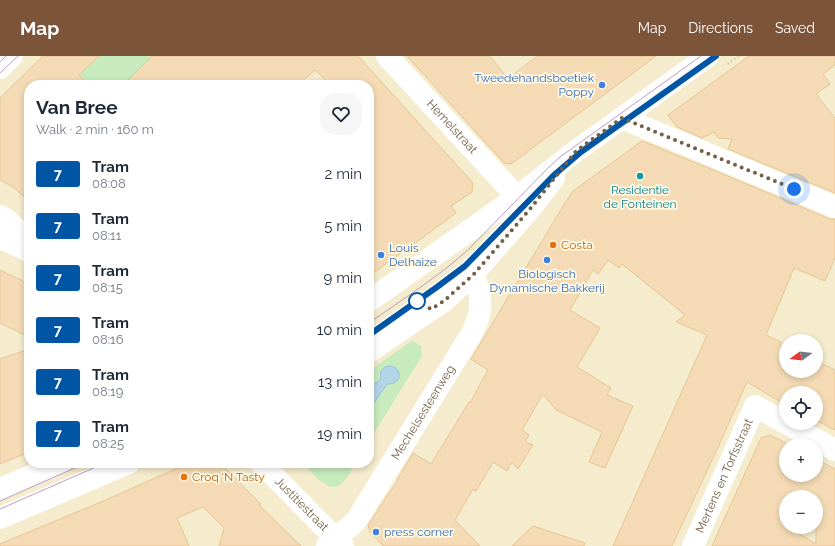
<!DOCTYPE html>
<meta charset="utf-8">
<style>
:root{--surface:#fff;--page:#f6f6f7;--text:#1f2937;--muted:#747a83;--accent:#7c543a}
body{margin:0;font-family:Raleway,sans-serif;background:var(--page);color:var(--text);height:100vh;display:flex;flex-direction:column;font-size:15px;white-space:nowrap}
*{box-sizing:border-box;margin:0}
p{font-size:13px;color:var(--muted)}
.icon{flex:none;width:22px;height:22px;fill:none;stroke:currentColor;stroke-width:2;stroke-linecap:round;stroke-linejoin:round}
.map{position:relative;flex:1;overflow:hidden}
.side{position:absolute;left:24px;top:24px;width:350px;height:388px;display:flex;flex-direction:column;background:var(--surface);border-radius:16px;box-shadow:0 2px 6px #0003}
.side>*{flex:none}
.badge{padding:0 8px;border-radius:3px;font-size:14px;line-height:26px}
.needle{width:26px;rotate:255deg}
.tools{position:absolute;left:779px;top:278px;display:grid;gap:8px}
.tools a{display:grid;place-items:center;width:44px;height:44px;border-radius:50%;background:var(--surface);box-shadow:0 2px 6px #0003;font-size:20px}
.you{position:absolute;width:20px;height:20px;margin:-10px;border:3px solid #fff;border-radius:50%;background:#1a73e8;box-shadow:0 0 0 6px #1a73e833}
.map>.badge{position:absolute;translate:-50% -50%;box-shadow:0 0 0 2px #fff}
.round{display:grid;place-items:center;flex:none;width:42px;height:42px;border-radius:16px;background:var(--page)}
.overview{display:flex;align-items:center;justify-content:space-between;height:68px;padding:0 12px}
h1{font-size:19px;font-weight:700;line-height:30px}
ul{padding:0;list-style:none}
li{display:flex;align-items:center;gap:12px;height:52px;padding:0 12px}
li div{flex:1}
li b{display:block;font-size:15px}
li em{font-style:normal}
li .badge{min-width:44px;font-weight:700;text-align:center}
header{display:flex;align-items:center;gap:24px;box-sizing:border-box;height:56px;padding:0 20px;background:var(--accent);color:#fff}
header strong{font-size:19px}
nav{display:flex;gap:22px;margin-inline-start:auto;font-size:14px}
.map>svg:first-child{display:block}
.residential{fill:#f5ebcd;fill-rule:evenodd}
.green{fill:#c7ebbd}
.water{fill:#b3d5e7;stroke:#99c2d9}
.building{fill:#f4dbb5;stroke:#e7c595;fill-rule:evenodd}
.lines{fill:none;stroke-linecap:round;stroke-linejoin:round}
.path{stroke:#d8be99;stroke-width:2.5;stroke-dasharray:1 3;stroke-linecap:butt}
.minor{stroke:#fff;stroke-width:22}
.tertiary{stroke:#fff;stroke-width:22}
.secondary{stroke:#fff;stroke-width:22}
.tram{stroke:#bb9ec6;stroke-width:1}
.line-casing{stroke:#fff;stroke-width:9}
.line{stroke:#0056a4;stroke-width:6}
.walk{stroke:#746046;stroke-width:4;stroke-dasharray:0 7.2}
.shop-dot{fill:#3f7fe0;stroke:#fffae6;stroke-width:1.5}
.culture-dot{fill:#0f9aa8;stroke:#fffae6;stroke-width:1.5}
.food-dot{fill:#e8710a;stroke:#fffae6;stroke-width:1.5}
.stop-dot{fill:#fff;stroke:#0056a4;stroke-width:2}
.labels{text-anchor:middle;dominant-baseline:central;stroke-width:3.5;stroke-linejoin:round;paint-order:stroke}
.shop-label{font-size:12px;fill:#366cbe;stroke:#fffae6;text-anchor:start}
.street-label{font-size:12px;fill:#746046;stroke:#fffae6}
.culture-label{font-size:12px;fill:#0d838f;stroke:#fffae6}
.food-label{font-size:12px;fill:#c56008;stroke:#fffae6;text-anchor:start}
</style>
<header>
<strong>Map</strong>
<nav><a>Map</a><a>Directions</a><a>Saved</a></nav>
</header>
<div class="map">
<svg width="835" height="490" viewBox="0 0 835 490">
<rect width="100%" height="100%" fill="#fdf7df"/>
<path class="residential" d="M0 0H835V490H0ZM29 29H369V407H29ZM786 285H816V315H786ZM786 337H816V367H786ZM786 389H816V419H786ZM786 441H816V471H786Z"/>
<g class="green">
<path d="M99 0H149L151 2 123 29H88L79 19Z"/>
<path d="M413 285 421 290 422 297V300L369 385V315L410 286Z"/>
<path d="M302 407H355C352 413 348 421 343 426 330 441 312 416 302 407Z"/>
</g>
<path class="water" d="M389 310C404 311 402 329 387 328L369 354V332L381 323C379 316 382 311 389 310Z"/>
<g class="building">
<path d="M43 0H99L79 19 88 29H29V145L13 131 0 124V42Z"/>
<path d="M152 0H358L473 127 472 136 451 150 456 157 422 182 369 220V29H330L315 14 298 29H123Z"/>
<path d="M407 0H490L508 23 537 0H656L511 108 504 107Z"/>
<path d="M749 0H835V9L823 18 830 28 816 38 835 62V137L728 93 732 83 718 82 714 76 702 82 677 71 668 59Z"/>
<path d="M642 85 718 116 830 163H835V202L825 225 794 212 766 279 781 286 780 289 786 292V315H816V305L835 314V374L816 364V337H786V349L747 326 720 387 672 490H613L707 279 676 266 685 259 622 208 619 212 608 204 598 218 593 214 570 254 600 272 577 311 611 332 607 339 633 350 605 412 589 406 602 376 556 354 543 338 522 374 529 379 525 386 533 389 518 413 512 406 507 415 493 406 476 435 473 433 455 464 480 490H383L370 476 368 469 398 424H397L413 397 431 408 469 346 470 347 488 314 471 303 568 142 573 135Z"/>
<path d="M0 214 21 224 29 229V281L0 267Z"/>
<path d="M29 293V396L0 408V303Z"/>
<path d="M770 379 786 387V419H816V403L835 413V490H712L761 382ZM786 441H816V488L788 471H786Z"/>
<path d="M189 407H220L261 448 259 449 301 490H219L224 472 203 451 177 462 189 490H0V488L101 446Z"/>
<path d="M533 470 585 487 584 490H512Z"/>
</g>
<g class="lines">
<path class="path" d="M728 8 739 0"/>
<g class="minor">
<path id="s1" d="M387 0 517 141 530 153"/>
<path d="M622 62 835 151"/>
<path id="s2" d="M327 490 356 465 472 277C477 266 482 255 480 243 480 235 476 226 473 218"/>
<path id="s3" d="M693 490 755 350 835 394"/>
</g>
<g class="tertiary">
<path d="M0 12 12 0"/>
<path d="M0 160 6 163 29 185"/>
<path d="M0 182 29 195"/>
<path id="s4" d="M261 407 343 490"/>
</g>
<g class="secondary">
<path d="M369 245 517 141 576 95 708 0"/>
<path d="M369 296 444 245 458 232 473 218 530 153 554 122"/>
<path d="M0 433 61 407"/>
<path d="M0 462 129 407"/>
</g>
<g class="tram">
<path d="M0 6 6 0"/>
<path d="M0 17 18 0"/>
<path d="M369 267C403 243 438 221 469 193L548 112 560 101 701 0"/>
<path d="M369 279 437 231 465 210 554 119 581 96 716 0"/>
<path d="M0 445 86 407"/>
<path d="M0 453 105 407"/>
</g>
</g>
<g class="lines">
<defs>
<path id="line" d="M369 279 437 231 465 210 554 119 581 96 716 0"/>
</defs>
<use href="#line" class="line-casing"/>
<use href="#line" class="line"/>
<path class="walk" d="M417 245 431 253 444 245 474 218 530 153 576 95 622 62 794 133"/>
</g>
<g class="shop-dot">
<circle cx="602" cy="29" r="4"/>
<circle cx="381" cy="199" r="4"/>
<circle cx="547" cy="204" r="4"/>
<circle cx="376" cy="476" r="4"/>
</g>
<circle class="culture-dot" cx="640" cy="120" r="4"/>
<g class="food-dot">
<circle cx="553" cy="189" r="4"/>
<circle cx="184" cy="421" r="4"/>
</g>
<circle class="stop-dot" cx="417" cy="245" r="8"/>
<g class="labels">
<g class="shop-label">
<text x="594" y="22" text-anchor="end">Tweedehandsboetiek<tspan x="594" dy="14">Poppy</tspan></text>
<text x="389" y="192">Louis<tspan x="389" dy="14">Delhaize</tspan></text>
<text x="547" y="218" text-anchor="middle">Biologisch<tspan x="547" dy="14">Dynamische Bakkerij</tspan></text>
<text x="384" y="476">press corner</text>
</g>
<g class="street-label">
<text stroke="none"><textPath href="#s1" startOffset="96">Hemelstraat</textPath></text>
<text stroke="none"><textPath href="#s2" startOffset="166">Mechelsesteenweg</textPath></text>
<text stroke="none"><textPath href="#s3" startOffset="77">Mertens en Torfsstraat</textPath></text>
<text stroke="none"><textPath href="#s4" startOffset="58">Justitiestraat</textPath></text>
</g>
<g class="culture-label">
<text x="640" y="134">Residentie<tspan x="640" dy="14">de Fonteinen</tspan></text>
</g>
<g class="food-label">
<text x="561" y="189">Costa</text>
<text x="192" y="421">Croq 'N Tasty</text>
</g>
</g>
</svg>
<div class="tools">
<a><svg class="needle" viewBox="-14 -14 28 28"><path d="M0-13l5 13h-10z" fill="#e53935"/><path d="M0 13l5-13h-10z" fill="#747a83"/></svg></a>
<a><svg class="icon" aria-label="locate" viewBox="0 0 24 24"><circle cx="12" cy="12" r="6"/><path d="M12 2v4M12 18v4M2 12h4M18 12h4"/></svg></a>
<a>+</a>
<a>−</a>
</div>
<div class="you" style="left:794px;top:133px"></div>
<section class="side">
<div class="overview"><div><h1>Van Bree</h1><p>Walk · 2 min · 160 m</p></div><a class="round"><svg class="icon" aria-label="heart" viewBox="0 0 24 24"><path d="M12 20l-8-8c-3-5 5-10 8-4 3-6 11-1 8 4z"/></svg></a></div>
<ul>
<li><span class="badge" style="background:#0056a4;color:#fff">7</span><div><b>Tram</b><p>08:08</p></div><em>2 min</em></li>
<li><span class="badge" style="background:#0056a4;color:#fff">7</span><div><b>Tram</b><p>08:11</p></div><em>5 min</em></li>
<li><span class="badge" style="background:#0056a4;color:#fff">7</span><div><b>Tram</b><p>08:15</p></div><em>9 min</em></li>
<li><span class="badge" style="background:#0056a4;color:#fff">7</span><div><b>Tram</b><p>08:16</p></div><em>10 min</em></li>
<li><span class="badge" style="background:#0056a4;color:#fff">7</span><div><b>Tram</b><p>08:19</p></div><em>13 min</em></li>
<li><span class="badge" style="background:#0056a4;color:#fff">7</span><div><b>Tram</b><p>08:25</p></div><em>19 min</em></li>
</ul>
</section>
</div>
